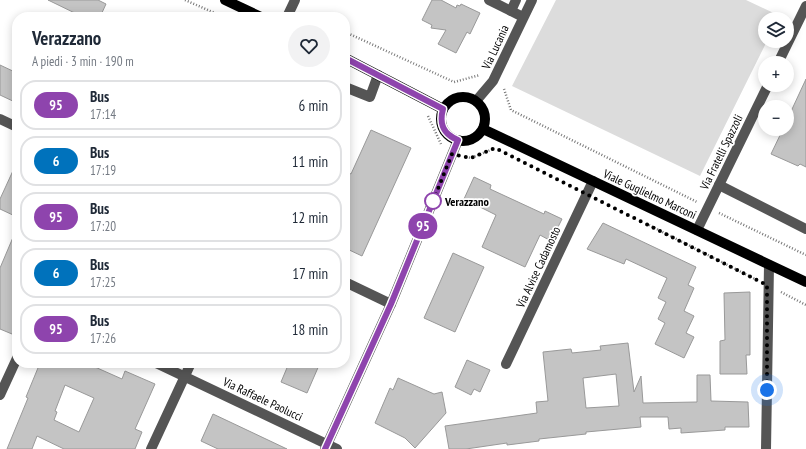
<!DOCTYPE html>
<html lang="it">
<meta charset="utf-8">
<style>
:root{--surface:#fff;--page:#f2f2f3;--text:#1f2937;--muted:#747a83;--line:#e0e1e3}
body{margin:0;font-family:"PT Sans Narrow",sans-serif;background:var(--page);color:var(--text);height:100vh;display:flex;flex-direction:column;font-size:15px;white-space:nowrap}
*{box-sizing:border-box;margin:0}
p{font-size:13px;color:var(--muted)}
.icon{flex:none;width:22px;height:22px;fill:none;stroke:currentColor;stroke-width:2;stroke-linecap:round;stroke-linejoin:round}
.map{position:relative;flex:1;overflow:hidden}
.sheet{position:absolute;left:12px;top:12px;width:338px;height:356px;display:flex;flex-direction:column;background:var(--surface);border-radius:16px;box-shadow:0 2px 10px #0003}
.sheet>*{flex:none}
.badge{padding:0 8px;border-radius:13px;font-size:14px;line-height:26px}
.fabs{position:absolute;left:758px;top:12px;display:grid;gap:8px}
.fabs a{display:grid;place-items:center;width:36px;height:36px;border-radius:50%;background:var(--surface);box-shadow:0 2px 10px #0003;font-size:20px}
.you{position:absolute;width:20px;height:20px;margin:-10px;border:3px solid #fff;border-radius:50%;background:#1a73e8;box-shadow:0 0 0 6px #1a73e833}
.map>.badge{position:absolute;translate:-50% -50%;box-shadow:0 0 0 2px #fff}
.round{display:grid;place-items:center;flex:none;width:42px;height:42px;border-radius:21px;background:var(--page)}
.summary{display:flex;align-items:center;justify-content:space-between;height:68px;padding:0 20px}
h1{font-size:19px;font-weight:700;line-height:30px}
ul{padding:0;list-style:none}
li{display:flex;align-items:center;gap:12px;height:50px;margin:0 8px 6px;padding:0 12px;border:2px solid var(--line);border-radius:16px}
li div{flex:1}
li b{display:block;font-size:15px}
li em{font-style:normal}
li .badge{min-width:44px;font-weight:700;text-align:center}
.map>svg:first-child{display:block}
.green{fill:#dcdcdc}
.building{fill:#c4c4c4;stroke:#999;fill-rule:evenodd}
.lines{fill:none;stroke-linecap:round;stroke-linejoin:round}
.path{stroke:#777;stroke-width:2.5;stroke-dasharray:1 2;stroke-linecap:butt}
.minor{stroke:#555;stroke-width:10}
.major{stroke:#000;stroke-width:10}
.line-casing{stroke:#fff;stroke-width:9}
.line{stroke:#8e44ad;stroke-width:6}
.walk{stroke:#000;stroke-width:4;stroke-dasharray:0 7.2}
.stop-dot{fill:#fff;stroke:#8e44ad;stroke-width:2}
.labels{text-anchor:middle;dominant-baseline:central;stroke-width:3.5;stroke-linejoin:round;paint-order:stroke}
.street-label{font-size:12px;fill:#000;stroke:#fff}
.stop-label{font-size:12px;font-weight:bold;fill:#000;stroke:#fff;text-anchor:start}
</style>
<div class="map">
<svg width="806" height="449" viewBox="0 0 806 449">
<rect width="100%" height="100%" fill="#fff"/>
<path class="green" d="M556 0H746L780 16 778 19H765V41H767L700 176 512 86Z"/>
<g class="building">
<path d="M48 0H98L106 4 100 17H83Z"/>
<path d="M432 0H441L456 8 457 5 460 6 461 4 480 13 470 34 467 32 456 53 438 44 446 30 431 28 432 25 422 20Z"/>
<path d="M0 65 17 73V103L0 95Z"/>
<path d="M806 79V167L800 164 798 166 771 154 783 129H787V120Z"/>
<path d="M371 130 411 148 362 256 345 248V171L351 174Z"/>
<path d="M17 162V217L0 209V199Z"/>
<path d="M474 177 491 185 490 189 544 214 545 211 562 219 551 241 540 235 525 267 482 247 496 215 464 199Z"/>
<path d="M603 223 696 267 688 285 694 288 684 311 694 316 686 333 694 337 684 358 655 344 665 323 658 319 666 302 658 298 667 278 626 259 624 264 587 249Z"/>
<path d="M17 228V322L12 334 0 329V268Z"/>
<path d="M453 253 484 267 455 332 424 318Z"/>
<path d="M750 292V355H746L747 374H720V341L725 340 724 293Z"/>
<path d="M628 343 634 392 641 376 643 403 697 402V375H710L711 401 748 402 749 427H725V430L681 433V428L669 429 668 417H640L641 427 586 432V434L539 439V441L507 445V443L466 449H449L445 426 537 413 536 402 548 401 543 352 571 349 572 353 601 350 600 346ZM616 374 619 406 586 408 583 378Z"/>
<path d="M467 360 490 370 480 392 474 389 471 395 455 387Z"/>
<path d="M40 363H97L95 367 122 379 125 371 155 384 135 429 142 432 135 449H64L37 436 32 449H7L28 398 26 397ZM65 385 94 398 79 432 54 420 57 412 55 411Z"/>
<path d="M289 363H320L307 393 281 382Z"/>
<path d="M398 378 434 394 442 392 446 413 415 448 405 438 375 423 390 388 393 390Z"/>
<path d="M213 414 230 422 287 449H218L201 441Z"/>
</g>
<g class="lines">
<g class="path">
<path d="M185 0 224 17"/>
<path d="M303 13 311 17"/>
<path d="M345 32 454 82 480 75"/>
<path d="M504 89 511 110 697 202"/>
<path d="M428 116 441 144"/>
<path d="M466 157 471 158 493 149"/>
<path d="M719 213 806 255"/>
<path d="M649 225 755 279"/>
<path d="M781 292 806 305"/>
</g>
<g class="minor">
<path d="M489 0 523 17"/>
<path d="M511 11 516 0"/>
<path d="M287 17 295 0"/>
<path d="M778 63 806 6"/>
<path d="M345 87 370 97 378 75"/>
<path d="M476 101 493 81 532 0"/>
<path d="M0 119 17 127"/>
<path d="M719 185 806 229"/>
<path d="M697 230 768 85"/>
<path d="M345 282 391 304"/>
<path d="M156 363 337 449"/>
<path d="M506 364 593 181"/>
<path d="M0 395 17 358"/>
<path d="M151 449 191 363"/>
<path d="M325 449 391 304 458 140"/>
<path d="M766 449 769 265"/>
</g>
<g class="major">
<path d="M225 0 261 17"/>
<path d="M345 58 443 109"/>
<circle cx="463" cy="119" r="22"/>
<path d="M483 129 806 282"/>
</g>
</g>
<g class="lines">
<defs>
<path id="line" d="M325 449 391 304 458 140C443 134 439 124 443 109L345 58"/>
</defs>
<use href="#line" class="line-casing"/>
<use href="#line" class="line"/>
<path class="walk" d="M433 201 452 154 471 158 495 148 767 285V390"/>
</g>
<circle class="stop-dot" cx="433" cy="201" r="8"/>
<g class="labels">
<g class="street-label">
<text transform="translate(495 47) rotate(-65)">Via Lucania</text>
<text transform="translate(721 152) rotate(-64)">Via Fratelli Spazzoli</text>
<text transform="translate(650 194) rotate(25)">Viale Guglielmo Marconi</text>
<text transform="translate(538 267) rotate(-65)">Via Alvise Cadamosto</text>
<text transform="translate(263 399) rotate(25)">Via Raffaele Paolucci</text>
</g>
<g class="stop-label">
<text x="445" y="201">Verazzano</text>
</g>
</g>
</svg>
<div class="fabs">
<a><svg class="icon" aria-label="layers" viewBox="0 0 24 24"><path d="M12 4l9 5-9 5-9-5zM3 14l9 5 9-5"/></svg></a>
<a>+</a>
<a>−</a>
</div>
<div class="you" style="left:767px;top:390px"></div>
<b class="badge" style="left:423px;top:226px;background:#8e44ad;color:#fff">95</b>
<section class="sheet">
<div class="summary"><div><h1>Verazzano</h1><p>A piedi · 3 min · 190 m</p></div><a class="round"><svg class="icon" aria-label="heart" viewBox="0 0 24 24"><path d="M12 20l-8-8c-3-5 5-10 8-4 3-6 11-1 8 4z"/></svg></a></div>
<ul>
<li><span class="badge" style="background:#8e44ad;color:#fff">95</span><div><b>Bus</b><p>17:14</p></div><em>6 min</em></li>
<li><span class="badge" style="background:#0072bc;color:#fff">6</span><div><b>Bus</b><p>17:19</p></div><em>11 min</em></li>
<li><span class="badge" style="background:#8e44ad;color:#fff">95</span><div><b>Bus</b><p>17:20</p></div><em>12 min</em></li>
<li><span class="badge" style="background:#0072bc;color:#fff">6</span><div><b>Bus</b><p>17:25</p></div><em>17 min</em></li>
<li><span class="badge" style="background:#8e44ad;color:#fff">95</span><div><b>Bus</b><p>17:26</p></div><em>18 min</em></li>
</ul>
</section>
</div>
